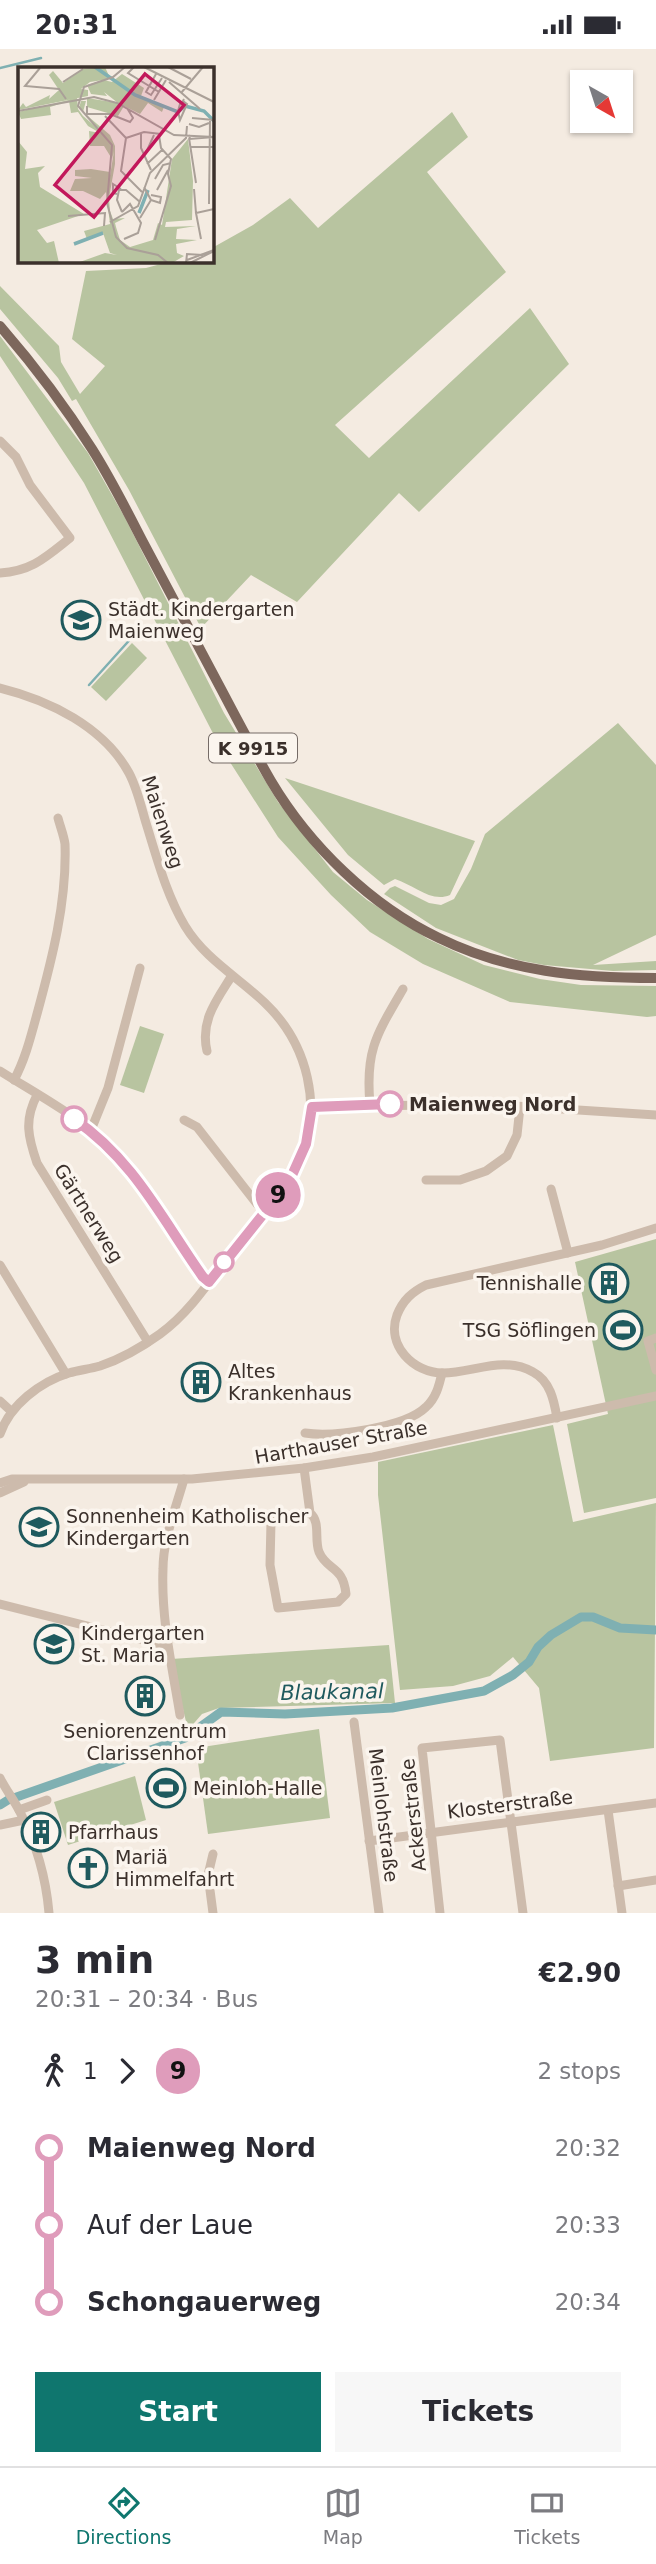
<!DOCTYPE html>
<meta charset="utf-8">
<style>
:root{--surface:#fff;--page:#f7f7f7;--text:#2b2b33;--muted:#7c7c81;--line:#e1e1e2;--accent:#0f766e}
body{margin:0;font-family:"DejaVu Sans",sans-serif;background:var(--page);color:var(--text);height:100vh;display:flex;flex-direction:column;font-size:26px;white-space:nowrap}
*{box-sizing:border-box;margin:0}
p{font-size:23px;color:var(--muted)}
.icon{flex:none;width:38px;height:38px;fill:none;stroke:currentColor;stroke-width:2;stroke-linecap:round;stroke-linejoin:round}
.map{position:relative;height:1864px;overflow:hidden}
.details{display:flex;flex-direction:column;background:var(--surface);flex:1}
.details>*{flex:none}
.badge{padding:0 14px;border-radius:23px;font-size:24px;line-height:46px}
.needle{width:46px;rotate:141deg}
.tools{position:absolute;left:570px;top:21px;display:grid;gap:14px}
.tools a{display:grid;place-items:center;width:63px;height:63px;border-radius:0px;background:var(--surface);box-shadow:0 2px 5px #0004;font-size:35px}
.map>.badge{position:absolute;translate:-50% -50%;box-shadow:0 0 0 4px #fff}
.legs{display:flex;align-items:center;gap:10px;height:77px;padding:0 35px;font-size:23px}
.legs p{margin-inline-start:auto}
.overview{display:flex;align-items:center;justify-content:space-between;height:119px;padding:0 35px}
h1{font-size:38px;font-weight:700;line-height:52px}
.primary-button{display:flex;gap:14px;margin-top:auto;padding:14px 35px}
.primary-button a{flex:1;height:80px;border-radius:0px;background:var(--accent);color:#fff;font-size:28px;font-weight:700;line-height:80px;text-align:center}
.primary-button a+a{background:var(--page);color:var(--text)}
ul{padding:0 35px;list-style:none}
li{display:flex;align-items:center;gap:24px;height:77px;font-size:26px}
li i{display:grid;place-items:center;width:10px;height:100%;margin:0 9px;background:currentColor}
li i::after{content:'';width:18px;height:18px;margin:-9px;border:5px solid;border-radius:50%;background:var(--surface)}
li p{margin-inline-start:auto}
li:first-child i{background:linear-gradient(#0000 50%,currentColor 0)}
li:last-child i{background:linear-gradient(currentColor 50%,#0000 0)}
.status{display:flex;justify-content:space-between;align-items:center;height:49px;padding:0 35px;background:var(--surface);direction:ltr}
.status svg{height:19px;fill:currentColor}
.dock{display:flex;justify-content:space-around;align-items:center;height:98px;border-top:2px solid var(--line);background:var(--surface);font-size:19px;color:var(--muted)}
.dock a{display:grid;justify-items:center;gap:4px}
.dock .active{color:var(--accent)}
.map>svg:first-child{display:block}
.green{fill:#b8c4a0}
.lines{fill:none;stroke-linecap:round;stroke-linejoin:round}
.stream{stroke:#7fb0b2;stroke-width:2.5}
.canal{stroke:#7fb0b2;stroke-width:9}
.minor{stroke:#cdbbac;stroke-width:9}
.major{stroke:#7d675c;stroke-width:10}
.line-1-casing{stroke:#fff;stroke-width:16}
.line-1{stroke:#df9cbb;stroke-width:10}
.stop-1-dot{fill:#fff;stroke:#df9cbb;stroke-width:3.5}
.labels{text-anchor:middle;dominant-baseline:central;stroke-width:7;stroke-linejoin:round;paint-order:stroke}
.shield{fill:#fbf5ee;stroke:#756b66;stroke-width:2}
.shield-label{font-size:18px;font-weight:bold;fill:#3b302b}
.poi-label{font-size:19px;fill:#3b302b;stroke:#fbf5ee;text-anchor:start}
.street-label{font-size:19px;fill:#3b302b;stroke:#fbf5ee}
.stop-label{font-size:19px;font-weight:bold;fill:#3b302b;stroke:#fbf5ee;text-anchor:start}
.water-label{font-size:21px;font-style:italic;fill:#1f5a5e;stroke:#fbf5ee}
.inset-river{fill:none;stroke:#7fb0b2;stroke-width:3.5}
.inset-road{fill:none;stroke:#aaa098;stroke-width:2}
.view{fill:#c2185b;fill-opacity:0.15;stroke:#c2185b;stroke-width:3.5}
.inset-edge{fill:none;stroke:#3b302b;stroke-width:3.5}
</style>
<div class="status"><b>20:31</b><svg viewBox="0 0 49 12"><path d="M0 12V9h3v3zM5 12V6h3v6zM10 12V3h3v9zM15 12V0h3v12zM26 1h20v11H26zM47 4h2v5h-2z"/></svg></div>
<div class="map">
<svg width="656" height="1864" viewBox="0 0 656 1864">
<rect width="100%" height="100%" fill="#f4ebe1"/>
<g class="green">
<path d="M452 63 468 88 427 123 506 223 335 376 369 409 530 259 569 315 419 463 399 444 297 553 251 526 201 579 129 441 76 350 72 352 58 329 0 260V237L59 297 61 313 80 345 105 317 72 290 86 222 146 219 172 212H212V199L253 176 290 149 318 179Z"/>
<path d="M0 287 88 404 124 467 224 664 278 753 333 823 367 851 428 890 484 916 540 930 581 936 656 937V967L647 968 510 953 423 915 370 883 331 846 278 788 219 696 84 434 0 307Z"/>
<path d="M132 594 147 609 106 652 91 638Z"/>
<path d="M618 674 656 716V886L593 916 656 912V921L613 922 544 916 518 911 436 879 384 845 390 839 395 837 429 854 441 856 454 850 471 820 485 785Z"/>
<path d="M285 729 475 792 450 846C431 854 414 836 395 830L384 836 348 806Z"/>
<path d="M140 977 164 985 144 1044 120 1036Z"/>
<path d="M656 1190V1449L584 1464 567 1375 608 1365 575 1213Z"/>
<path d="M553 1376 573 1473 656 1454 654 1699 550 1712 539 1639 513 1608 490 1627 453 1637 400 1641 378 1446V1413Z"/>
<path d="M389 1596 395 1654 219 1659 202 1665 188 1681 171 1610Z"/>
<path d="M319 1680 330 1769 208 1785 196 1699Z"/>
<path d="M135 1727 146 1771 68 1796 54 1753Z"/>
</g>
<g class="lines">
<g class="stream">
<path d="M0 19 41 9"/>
<path d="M89 636 135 585"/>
</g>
<path class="canal" d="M0 1756 8 1751 185 1689 221 1663 285 1665 392 1659 484 1642 513 1626 529 1613 538 1598 551 1586 581 1568H593L620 1579 656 1581"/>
<g class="minor">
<path d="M0 392 16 408 30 436 70 489C46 508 32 522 0 524"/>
<path d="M0 639C49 651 104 678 129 724 137 739 141 757 146 774 157 809 166 845 185 877 205 910 238 928 265 954 308 995 323 1058 300 1114 287 1144 259 1167 239 1193 214 1225 193 1261 160 1285 142 1298 121 1310 100 1317 90 1320 79 1321 69 1324 40 1333 10 1356 0 1385"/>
<path d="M207 1002C200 972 216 952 231 928"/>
<path d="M0 1022C41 1048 86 1071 119 1107 152 1143 175 1188 203 1228L209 1233"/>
<path d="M14 1031C25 1011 31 987 37 965 52 910 67 853 65 795 64 787 60 777 58 769"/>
<path d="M37 1046C24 1071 28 1088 37 1114L148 1293"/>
<path d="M370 1055C365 1001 377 985 403 940"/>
<path d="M312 1058 485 1055 656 1066"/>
<path d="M184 1071 197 1078 257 1155 265 1162"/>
<path d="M91 1081 108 1039 140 919"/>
<path d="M426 1131H460L486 1122 507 1107 517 1086 520 1058"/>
<path d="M551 1140 568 1204"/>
<path d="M0 1216 66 1325"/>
<path d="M656 1289 648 1292 656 1321"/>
<path d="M0 1352 11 1362"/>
<path d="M557 1369C554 1351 550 1332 533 1323 503 1306 473 1324 443 1324 413 1324 386 1296 397 1266 403 1251 412 1243 426 1236L602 1196 656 1179"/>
<path d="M305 1384C333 1388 405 1379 426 1358 436 1349 439 1337 442 1324"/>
<path d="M304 1419 310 1464 275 1468 271 1473 270 1516 278 1559 338 1553 346 1545C343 1516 327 1522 319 1503 314 1490 321 1473 310 1464"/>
<path d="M0 1434 12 1430H192L304 1419 373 1408 656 1347"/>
<path d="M0 1444 24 1433"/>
<path d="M0 1555 167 1597"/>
<path d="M180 1666C172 1617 161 1570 163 1520 163 1490 176 1459 184 1430"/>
<path d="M354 1673 379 1864"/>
<path d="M0 1729C6 1741 14 1751 20 1763 36 1794 46 1829 49 1864"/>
<path d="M19 1761 47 1751"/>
<path d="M608 1761 622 1864"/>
<path d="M0 1776 24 1771"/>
<path d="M369 1792 656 1754"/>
<path d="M618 1837 656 1831"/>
<path d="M213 1864 208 1826 213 1805"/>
<path d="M440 1864 422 1699 500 1691 523 1864"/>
</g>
<path class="major" d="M0 277C33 315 65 357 92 400 111 430 127 462 143 493 169 542 195 590 220 638 237 670 253 701 271 732 309 796 371 857 439 889 508 923 581 929 656 929"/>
</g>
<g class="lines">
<defs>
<path id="line-1" d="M74 1070C134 1111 162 1170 203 1228L209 1233 289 1133 306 1095 312 1058 390 1055"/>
</defs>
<use href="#line-1" class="line-1-casing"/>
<use href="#line-1" class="line-1"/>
</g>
<defs>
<symbol id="school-ring" viewBox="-11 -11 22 22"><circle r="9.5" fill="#fbf5ee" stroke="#1f5a5e" stroke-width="1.5"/><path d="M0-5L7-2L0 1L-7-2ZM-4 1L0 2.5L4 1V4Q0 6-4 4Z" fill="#1f5a5e"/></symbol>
<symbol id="building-ring" viewBox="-11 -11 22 22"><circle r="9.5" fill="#fbf5ee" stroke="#1f5a5e" stroke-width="1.5"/><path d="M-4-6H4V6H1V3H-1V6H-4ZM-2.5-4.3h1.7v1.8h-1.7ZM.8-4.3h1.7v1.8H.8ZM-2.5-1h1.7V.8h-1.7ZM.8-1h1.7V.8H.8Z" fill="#1f5a5e"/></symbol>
<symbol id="stadium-ring" viewBox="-11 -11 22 22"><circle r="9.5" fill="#fbf5ee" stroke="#1f5a5e" stroke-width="1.5"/><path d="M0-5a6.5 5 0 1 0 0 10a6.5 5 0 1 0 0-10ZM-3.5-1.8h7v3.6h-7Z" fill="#1f5a5e"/></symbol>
<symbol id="church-ring" viewBox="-11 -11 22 22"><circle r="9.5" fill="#fbf5ee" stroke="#1f5a5e" stroke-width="1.5"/><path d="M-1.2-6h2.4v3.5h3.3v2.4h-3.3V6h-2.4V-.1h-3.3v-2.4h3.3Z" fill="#1f5a5e"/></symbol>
</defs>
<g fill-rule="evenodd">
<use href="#school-ring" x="59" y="549" width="44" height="44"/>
<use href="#building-ring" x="587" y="1212" width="44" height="44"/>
<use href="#stadium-ring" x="601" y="1259" width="44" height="44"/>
<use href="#building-ring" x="179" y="1311" width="44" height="44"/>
<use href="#school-ring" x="17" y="1456" width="44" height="44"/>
<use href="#school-ring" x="32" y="1573" width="44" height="44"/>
<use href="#building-ring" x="123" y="1625" width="44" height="44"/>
<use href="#stadium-ring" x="144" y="1717" width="44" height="44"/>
<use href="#building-ring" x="19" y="1761" width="44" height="44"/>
<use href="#church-ring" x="66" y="1797" width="44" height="44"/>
</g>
<g class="stop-1-dot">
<circle cx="390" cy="1055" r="12"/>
<circle cx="74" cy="1070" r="12"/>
<circle cx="224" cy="1213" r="9"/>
</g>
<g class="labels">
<rect class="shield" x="209" y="684.5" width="88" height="29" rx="5"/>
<g class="shield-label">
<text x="253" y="699">K 9915</text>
</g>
<g class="poi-label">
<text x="108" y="560">Städt. Kindergarten<tspan x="108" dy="22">Maienweg</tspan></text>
<text x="582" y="1234" text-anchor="end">Tennishalle</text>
<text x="596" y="1281" text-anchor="end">TSG Söflingen</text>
<text x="228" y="1322">Altes<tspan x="228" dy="22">Krankenhaus</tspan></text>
<text x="66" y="1467">Sonnenheim Katholischer<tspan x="66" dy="22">Kindergarten</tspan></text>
<text x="81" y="1584">Kindergarten<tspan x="81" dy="22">St. Maria</tspan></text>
<text x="145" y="1682" text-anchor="middle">Seniorenzentrum<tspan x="145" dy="22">Clarissenhof</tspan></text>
<text x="193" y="1739">Meinloh-Halle</text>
<text x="68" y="1783">Pfarrhaus</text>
<text x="115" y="1808">Mariä<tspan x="115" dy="22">Himmelfahrt</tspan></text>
</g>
<g class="street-label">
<text transform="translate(163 773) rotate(72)">Maienweg</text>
<text transform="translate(89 1164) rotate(58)">Gärtnerweg</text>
<text transform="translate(341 1393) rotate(-10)">Harthauser Straße</text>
<text transform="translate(510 1755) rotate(-7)">Klosterstraße</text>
<text transform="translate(384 1766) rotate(83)">Meinlohstraße</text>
<text transform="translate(413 1766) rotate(-96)">Ackerstraße</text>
</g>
<g class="stop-label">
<text x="409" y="1055">Maienweg Nord</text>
</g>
<g class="water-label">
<text transform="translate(332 1643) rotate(-1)">Blaukanal</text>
</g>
</g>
<g transform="translate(18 18)">
<rect width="196" height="196" fill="#f4ebe1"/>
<path d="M87 0 92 11 86 13 94 15 104 7 126 21 123 29 146 40 144 45 130 36 122 47 106 39 100 49 69 40V31L100 36 86 25 89 29 73 27 69 18 85 13 72 15 63 22 70 23V29L0 43 5 36 8 40 32 28 31 32 41 23 31 8 35 4 45 16 65 2ZM59 31 60 42 65 49 84 65 61 41 63 34H68L65 45 92 68 97 79V97L91 131 92 144 95 152 107 151 97 156 98 160 102 173 112 180 135 173 140 156 144 158 154 92 170 72 175 114 174 153 148 155 147 160 178 159 159 162 158 172 179 173 158 177 159 186 166 189 154 196H59L87 186 99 188 92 186 85 166 55 178 69 172 66 164 92 157 88 125 82 132 65 124H52L57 112 74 111 57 109V103L73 102 92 105 90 121 96 84 94 92 86 79H72L71 64 82 66 70 59 60 45 53 46 51 34 32 40 33 48 3 52 0 45ZM0 74 9 85 7 102 27 99 20 106 22 120 66 147 19 163 29 176 36 174 41 196H0Z" fill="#b8c4a0"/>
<path class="inset-river" d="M77 0 117 28 160 45 167 39 186 44 196 54M121 146 130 123M56 177 85 166"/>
<path class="inset-road" d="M107 0 95 10 66 20 60 39 94 78 89 136 98 170 109 181 140 188 150 196M116 0 110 6 141 25M126 0 196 35M150 0 173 12M22 1 7 19 41 22 48 32M138 7 128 25 133 28 144 11M45 15 65 2M151 15 182 42M163 26 185 0M136 33 148 13M165 34 169 37 162 53 160 44 162 37 165 34 166 32M69 39V47H92L112 55 115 51 109 41M0 44 76 30 99 36 156 68 196 70M87 49 108 71M174 51 196 53M171 57 181 60 191 56M123 66V81L133 103M171 68 172 72 196 70M108 71 103 104 124 125M108 71 126 65 143 67M171 71 178 116M172 80H196M126 90 136 68M129 97 145 82M137 112 145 98 153 96M176 122 178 146M139 123 150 103M99 127 95 126V117L103 122M133 128 143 130 142 136 133 133M191 137 192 53M104 145 112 137 123 156 120 166 106 172M104 145 99 133 101 123H108L122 135M50 149 87 146 86 159M122 151 133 133 126 120M92 155 120 139 132 106 168 71 169 59M183 172 178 146 196 142M137 173 153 119 150 107 153 92 143 81 141 68M169 193 196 183M168 196 169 187 185 188M172 196 196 184"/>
<path class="view" d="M127 7 166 38 76 150 37 118Z"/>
<rect width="196" height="196" class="inset-edge"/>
</g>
</svg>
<div class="tools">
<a><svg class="needle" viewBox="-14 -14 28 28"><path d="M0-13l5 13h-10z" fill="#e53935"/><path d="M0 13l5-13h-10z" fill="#7c7c81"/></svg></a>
</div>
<b class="badge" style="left:278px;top:1146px;background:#df9cbb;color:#111">9</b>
</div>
<section class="details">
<div class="overview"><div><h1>3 min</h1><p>20:31 – 20:34 · Bus</p></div><b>€2.90</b></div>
<div class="legs"><svg class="icon" aria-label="walk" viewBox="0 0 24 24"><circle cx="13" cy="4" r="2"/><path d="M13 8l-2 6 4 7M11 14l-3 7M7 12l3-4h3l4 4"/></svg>1<svg class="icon" aria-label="forward" viewBox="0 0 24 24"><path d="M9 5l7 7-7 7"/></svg><b class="badge" style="background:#df9cbb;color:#111">9</b><p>2 stops</p></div>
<ul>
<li><i style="color:#df9cbb"></i><b>Maienweg Nord</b><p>20:32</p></li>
<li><i style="color:#df9cbb"></i><span>Auf der Laue</span><p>20:33</p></li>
<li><i style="color:#df9cbb"></i><b>Schongauerweg</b><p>20:34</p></li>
</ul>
<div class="primary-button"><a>Start</a><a>Tickets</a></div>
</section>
<nav class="dock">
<a class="active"><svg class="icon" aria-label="directions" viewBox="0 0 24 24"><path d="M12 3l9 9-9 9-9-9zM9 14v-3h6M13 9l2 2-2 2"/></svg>Directions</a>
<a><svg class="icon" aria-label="map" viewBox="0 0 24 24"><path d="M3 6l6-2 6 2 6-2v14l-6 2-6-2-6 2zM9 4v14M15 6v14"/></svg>Map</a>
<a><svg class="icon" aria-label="tickets" viewBox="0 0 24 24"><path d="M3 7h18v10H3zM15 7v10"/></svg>Tickets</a>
</nav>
